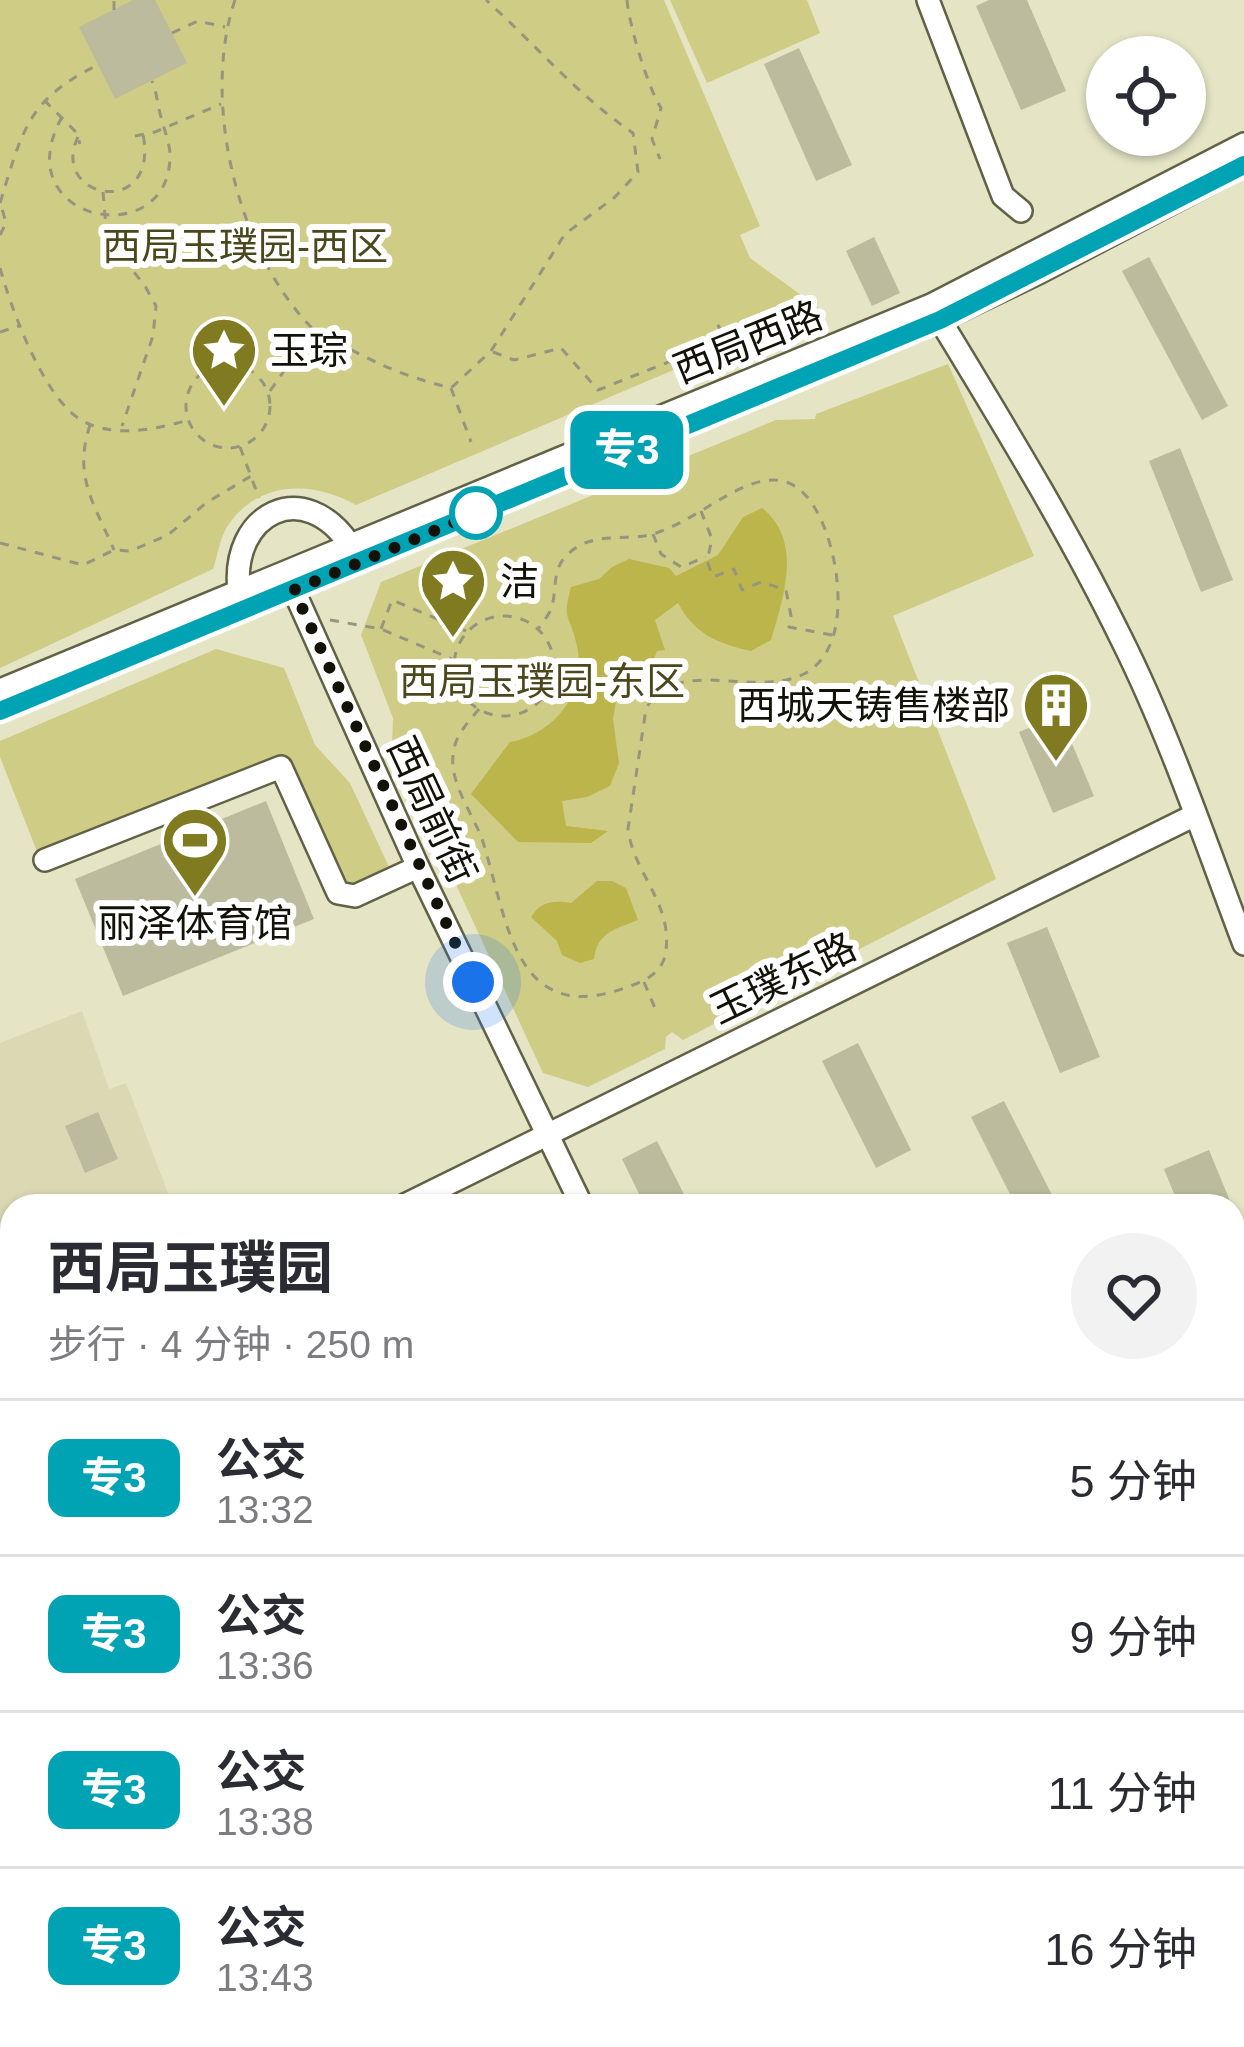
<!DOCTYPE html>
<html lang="zh">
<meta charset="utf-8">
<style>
:root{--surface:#fff;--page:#f2f2f3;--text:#2b2b33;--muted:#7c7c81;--line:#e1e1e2}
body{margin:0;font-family:Helvetica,"Noto Sans SC",sans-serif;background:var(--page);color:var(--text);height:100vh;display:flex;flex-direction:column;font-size:45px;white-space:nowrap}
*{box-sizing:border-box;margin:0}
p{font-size:39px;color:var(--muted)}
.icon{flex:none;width:66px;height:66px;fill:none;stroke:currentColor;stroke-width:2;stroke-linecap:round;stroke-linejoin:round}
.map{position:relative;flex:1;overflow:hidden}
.sheet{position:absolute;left:0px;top:1194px;width:1245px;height:855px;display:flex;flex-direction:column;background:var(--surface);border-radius:36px 36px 0 0;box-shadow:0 3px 9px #0004}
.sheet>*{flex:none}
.badge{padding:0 24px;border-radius:18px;font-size:42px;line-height:78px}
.tools{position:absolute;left:1086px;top:36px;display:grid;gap:24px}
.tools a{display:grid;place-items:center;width:120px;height:120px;border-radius:50%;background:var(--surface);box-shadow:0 3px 9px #0004;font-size:60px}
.you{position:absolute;width:60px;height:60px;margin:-30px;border:9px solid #fff;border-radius:50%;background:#1a73e8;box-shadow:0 0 0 18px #1a73e833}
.map>.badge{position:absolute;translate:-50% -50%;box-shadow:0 0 0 6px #fff}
.round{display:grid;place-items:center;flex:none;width:126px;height:126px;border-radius:63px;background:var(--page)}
.headline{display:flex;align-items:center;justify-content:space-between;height:204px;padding:0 48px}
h1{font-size:57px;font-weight:700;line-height:90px}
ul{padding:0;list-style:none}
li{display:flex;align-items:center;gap:36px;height:156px;padding:0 48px;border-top:3px solid var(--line)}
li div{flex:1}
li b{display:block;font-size:45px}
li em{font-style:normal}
li .badge{min-width:132px;font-weight:700;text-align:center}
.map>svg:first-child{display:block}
.built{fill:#dbd9b3}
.green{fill:#cfcc86}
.water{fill:#bbb54c}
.building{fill:#bcbb9d}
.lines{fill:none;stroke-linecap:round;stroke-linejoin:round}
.minor-casing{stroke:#626146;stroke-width:26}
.path{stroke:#96957e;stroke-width:3;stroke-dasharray:9 9;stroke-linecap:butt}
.minor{stroke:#fff;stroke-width:21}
.line-casing{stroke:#fff;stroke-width:27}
.line{stroke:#00a3b4;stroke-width:18}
.walk{stroke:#131208;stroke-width:12;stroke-dasharray:0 21.6}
.stop-dot{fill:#fff;stroke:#00a3b4;stroke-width:6}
.labels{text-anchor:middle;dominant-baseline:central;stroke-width:12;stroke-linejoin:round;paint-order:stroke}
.park-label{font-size:39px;fill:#4b481d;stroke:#fff}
.street-label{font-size:39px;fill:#131208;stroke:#fff}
.poi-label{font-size:39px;fill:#131208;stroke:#fff;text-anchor:start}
</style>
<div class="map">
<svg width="1244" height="2047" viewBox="0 0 1244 2047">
<rect width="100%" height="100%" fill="#e5e4c5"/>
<g class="built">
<path d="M82 1011 109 1089 126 1083 173 1206H12V1366L0 1372V1043Z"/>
<path d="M12 1428V1645L0 1621V1434Z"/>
</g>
<g class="green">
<path d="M0 0H664L760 226 740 235 750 258 819 308 356 505C313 481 260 480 229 524 220 536 218 555 213 569L0 668Z"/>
<path d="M670 0H807L820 33 707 83Z"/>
<path d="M948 364 1034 556 893 616 996 879 683 1040 672 1032 666 1037 665 1049 588 1087 543 1073 392 746 393 718 361 635 381 582 776 420 815 419 816 414Z"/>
<path d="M216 649 284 668 315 745 350 783 389 867 348 885 340 884 285 758 38 854 0 757V741Z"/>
</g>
<g class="water">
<path d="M762 508C803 541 784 595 771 640L751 651C716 643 695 634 678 603L655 620 665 650 657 651 652 664 641 663 619 683 613 719 619 763 610 786 587 797 562 801 566 826 608 831 591 843 518 842 471 794 510 742C556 733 589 691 576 642 569 612 562 621 571 587L599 579 612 567 629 559 669 568 676 576 718 555 743 517Z"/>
<path d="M612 881 626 888 638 920C616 929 597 932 594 959L580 963 562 955 557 941 531 917C541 901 554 900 571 903L597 881Z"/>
</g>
<g class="building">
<path d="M133 0H155L187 63 115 99 79 27Z"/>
<path d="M989 0H1027L1066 91 1021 110 976 6Z"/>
<path d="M799 48 852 165 816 181 764 64Z"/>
<path d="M874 237 900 293 872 306 846 251Z"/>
<path d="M1149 257 1228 406 1202 420 1122 271Z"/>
<path d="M1180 448 1233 580 1201 592 1149 461Z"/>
<path d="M1060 715 1094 796 1053 813 1019 732Z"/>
<path d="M266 801 314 919 123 996 75 879Z"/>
<path d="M1047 927 1100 1057 1060 1073 1007 943Z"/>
<path d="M858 1043 911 1150 876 1168 822 1061Z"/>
<path d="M1004 1101 1054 1199 1041 1206H1016L971 1117Z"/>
<path d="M98 1112 118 1159 85 1173 65 1126Z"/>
<path d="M657 1141 690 1206H645L622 1159Z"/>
<path d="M1209 1150 1232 1206H1179L1164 1169Z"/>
</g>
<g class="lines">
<defs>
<g id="minor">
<path d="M928 0 1003 196 1021 211"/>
<path d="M940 320C1003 424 1067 528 1121 638 1170 736 1205 841 1244 944"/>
<path d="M290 582 418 867 582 1206"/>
<path d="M239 591C230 513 304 476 350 545"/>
<path d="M0 690 931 305 1244 144"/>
<path d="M0 711 940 320 1040 272 1244 165"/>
<path d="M45 860 281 767 338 893 355 896 418 867"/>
<path d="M403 1206 1195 815"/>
<path d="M0 1403 12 1398"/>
<path d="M0 1686 12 1708"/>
<path d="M0 1764 12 1759"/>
<path d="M1233 1789 1244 1785"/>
<path d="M0 1809 12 1836"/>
<path d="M0 1847 12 1873"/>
<path d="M0 2037 12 2031"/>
<path d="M162 2037 166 2047"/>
<path d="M579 2037 584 2047"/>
<path d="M966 2037 972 2047"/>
</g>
</defs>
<use href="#minor" class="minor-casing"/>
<g class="path">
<path d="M235 0C201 100 237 250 310 326 316 333 325 335 333 340 377 364 403 376 451 388L491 351 565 234 615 197 638 172 633 133C577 95 536 45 486 0"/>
<path d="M627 0C629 25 648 88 661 108L652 139 660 159"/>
<path d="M114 10V0"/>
<path d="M172 33 198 21 225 27"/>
<path d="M44 100 76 132 80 144"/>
<path d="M62 117C3 223 173 255 170 153 169 141 164 129 161 117 157 104 157 92 152 81"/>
<path d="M135 136 155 132 221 104"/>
<path d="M78 137C48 199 160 221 143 134"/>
<path d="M103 192 107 238 145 286 156 306 153 336 122 426"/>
<path d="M0 203C22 132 27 99 98 65"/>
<path d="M0 235 6 223 1 205"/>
<path d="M0 268C11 308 42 393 78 418 109 439 155 430 188 420"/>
<path d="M0 332 19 326"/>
<path d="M493 352 514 360 561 348 598 390 724 340 715 317"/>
<circle cx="228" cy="406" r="42"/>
<path d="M451 388 471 442"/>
<path d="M270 391 312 331"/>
<path d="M90 425C73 477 94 503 114 550"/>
<path d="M240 447 259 498"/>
<path d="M701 511 712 539 707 561 713 577 734 569 742 590 761 582 786 590 791 616 789 627 832 635"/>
<path d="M653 534 661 554 681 567 706 557"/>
<path d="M0 543 83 565 114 550 130 551 168 535 206 503 251 476"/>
<circle cx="504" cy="666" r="50"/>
<path d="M330 620 381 629 452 659"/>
<path d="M381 629 392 600 466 631"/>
<path d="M479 709C467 724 454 736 453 756 450 785 474 815 483 842 508 921 514 1031 630 986 649 979 664 971 666 950 672 903 633 872 628 829L646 709C680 640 803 729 833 637 843 605 837 561 825 529 784 425 716 516 653 534 624 542 592 530 567 555 552 569 557 588 552 606 550 614 543 622 538 629"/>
<path d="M447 853 480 839"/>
<path d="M644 982 657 1013"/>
</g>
<use href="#minor" class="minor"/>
</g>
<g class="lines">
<defs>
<path id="line" d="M0 711 940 320 1244 165"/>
</defs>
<use href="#line" class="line-casing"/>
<use href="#line" class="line"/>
<path class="walk" d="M473 982 294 590 479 512 476 513"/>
</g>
<defs>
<symbol id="sight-pin" viewBox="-11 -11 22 30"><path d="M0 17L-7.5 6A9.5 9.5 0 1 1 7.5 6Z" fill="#807b21" stroke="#fff"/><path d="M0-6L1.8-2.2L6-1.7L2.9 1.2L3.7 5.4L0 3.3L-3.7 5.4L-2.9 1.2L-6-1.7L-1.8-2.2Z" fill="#fff"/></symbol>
<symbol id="building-pin" viewBox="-11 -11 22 30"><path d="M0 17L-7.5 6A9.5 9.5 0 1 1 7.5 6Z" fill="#807b21" stroke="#fff"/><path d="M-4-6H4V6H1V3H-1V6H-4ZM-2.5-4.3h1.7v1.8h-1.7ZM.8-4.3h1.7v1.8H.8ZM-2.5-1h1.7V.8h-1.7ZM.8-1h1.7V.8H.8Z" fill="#fff"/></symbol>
<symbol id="stadium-pin" viewBox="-11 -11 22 30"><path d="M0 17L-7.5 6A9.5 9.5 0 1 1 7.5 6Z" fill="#807b21" stroke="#fff"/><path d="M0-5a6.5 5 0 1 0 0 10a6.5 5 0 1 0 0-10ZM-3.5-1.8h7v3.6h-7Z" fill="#fff"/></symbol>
</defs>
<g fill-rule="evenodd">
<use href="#sight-pin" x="186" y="312" width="76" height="104"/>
<use href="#sight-pin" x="415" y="543" width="76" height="104"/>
<use href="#building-pin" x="1018" y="667" width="76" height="104"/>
<use href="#stadium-pin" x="157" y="802" width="76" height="104"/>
</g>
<circle class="stop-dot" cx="476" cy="513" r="24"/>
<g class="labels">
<g class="park-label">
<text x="245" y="246">西局玉璞园-西区</text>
<text x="542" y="681">西局玉璞园-东区</text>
</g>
<g class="street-label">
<text transform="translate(748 342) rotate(-22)">西局西路</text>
<text transform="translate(432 810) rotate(65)">西局前街</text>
<text transform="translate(783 978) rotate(-26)">玉璞东路</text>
</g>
<g class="poi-label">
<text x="270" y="350">玉琮</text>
<text x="500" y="581">洁</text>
<text x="1010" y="705" text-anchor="end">西城天铸售楼部</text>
<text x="195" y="923" text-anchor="middle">丽泽体育馆</text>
</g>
</g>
</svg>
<div class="tools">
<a><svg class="icon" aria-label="locate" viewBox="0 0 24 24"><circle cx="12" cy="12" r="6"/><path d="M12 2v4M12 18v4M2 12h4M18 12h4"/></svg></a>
</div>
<div class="you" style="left:473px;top:982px"></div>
<b class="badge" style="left:627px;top:450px;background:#00a3b4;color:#fff">专3</b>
<section class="sheet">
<div class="headline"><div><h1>西局玉璞园</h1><p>步行 · 4 分钟 · 250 m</p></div><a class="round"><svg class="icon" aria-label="heart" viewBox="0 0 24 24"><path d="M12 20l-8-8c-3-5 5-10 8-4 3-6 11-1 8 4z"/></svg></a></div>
<ul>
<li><span class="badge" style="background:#00a3b4;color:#fff">专3</span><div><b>公交</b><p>13:32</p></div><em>5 分钟</em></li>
<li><span class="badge" style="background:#00a3b4;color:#fff">专3</span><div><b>公交</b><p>13:36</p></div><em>9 分钟</em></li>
<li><span class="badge" style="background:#00a3b4;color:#fff">专3</span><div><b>公交</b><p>13:38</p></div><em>11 分钟</em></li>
<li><span class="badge" style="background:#00a3b4;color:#fff">专3</span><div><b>公交</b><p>13:43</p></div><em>16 分钟</em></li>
</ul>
</section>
</div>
